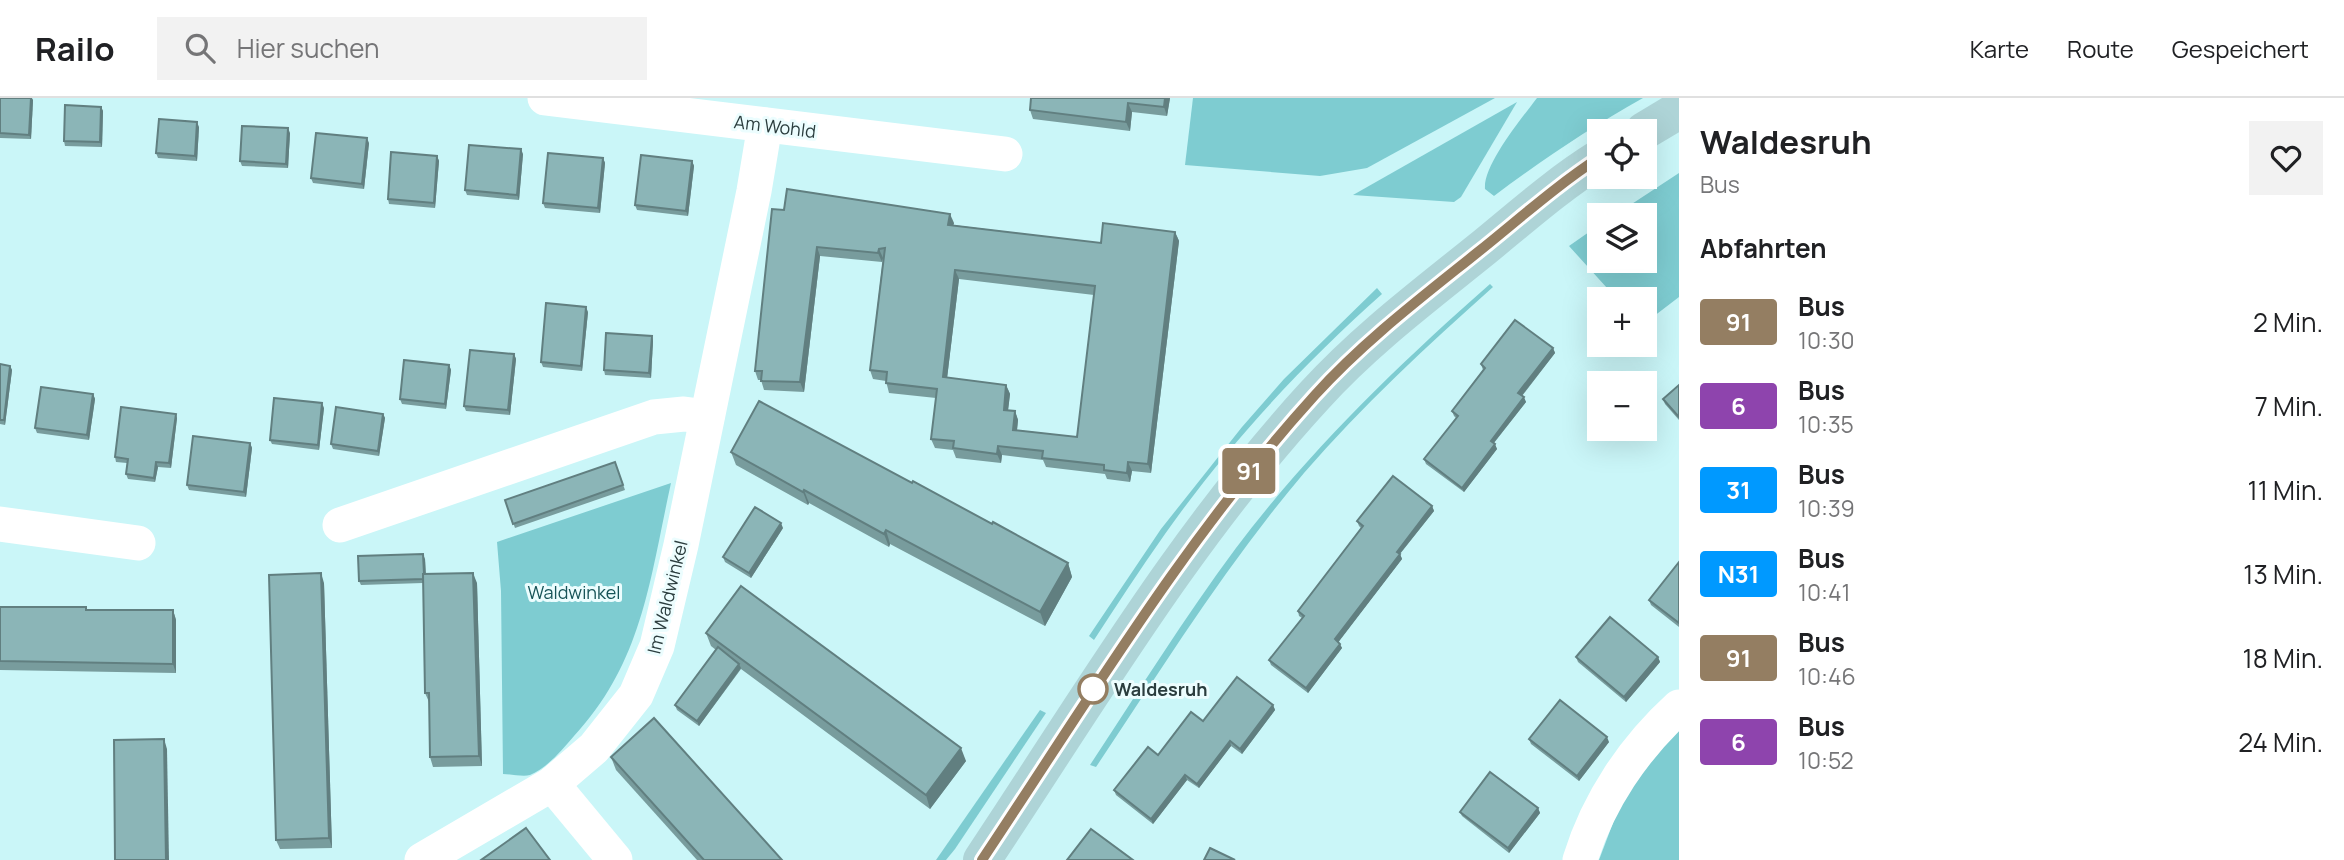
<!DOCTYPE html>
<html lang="de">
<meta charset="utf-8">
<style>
:root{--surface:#fff;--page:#f2f2f2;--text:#202124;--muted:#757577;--line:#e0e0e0}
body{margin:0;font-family:Manrope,sans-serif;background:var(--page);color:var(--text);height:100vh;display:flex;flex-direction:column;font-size:26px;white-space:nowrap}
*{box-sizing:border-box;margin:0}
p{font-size:23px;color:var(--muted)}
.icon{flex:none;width:38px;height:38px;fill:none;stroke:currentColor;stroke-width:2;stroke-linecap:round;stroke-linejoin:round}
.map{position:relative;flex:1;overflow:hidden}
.panel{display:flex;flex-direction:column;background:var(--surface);width:665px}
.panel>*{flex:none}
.badge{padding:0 14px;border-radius:5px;font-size:24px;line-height:46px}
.tools{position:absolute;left:1587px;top:21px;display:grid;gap:14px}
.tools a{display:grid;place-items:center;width:70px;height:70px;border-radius:0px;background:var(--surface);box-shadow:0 7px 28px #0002;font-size:35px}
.map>.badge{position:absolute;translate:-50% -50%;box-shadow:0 0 0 4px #fff}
h2{padding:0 21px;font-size:26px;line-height:63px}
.round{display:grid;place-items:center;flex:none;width:74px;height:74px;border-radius:0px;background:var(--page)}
.summary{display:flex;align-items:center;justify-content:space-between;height:119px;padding:0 21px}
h1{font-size:33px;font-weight:700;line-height:52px}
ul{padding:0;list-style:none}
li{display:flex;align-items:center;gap:21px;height:84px;padding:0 21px}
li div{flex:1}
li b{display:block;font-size:26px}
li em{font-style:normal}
li .badge{min-width:77px;font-weight:700;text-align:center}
header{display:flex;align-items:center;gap:42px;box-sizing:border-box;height:98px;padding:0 35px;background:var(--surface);border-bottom:2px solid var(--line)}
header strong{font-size:33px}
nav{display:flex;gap:38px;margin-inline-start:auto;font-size:24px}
.search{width:490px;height:63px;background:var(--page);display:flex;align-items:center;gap:18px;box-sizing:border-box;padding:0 24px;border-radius:0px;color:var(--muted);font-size:26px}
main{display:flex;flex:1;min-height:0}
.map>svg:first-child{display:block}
.green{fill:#7eccd1}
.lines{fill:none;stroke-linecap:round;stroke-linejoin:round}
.street{stroke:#fff;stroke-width:35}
.secondary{stroke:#aed4d7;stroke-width:38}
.wall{fill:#789c9d;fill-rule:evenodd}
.shaded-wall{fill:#617f80}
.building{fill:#8bb5b7;stroke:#617f80;stroke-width:2;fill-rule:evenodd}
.line-casing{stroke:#fff;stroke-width:16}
.line{stroke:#947e62;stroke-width:10}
.stop-dot{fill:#fff;stroke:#947e62;stroke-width:3.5}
.labels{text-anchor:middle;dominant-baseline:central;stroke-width:6;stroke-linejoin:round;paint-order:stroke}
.street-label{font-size:18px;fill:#2b3d3e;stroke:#ecfdfe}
.park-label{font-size:18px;fill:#175458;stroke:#ecfdfe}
.stop-label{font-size:18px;font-weight:bold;fill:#2b3d3e;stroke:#ecfdfe;text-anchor:start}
</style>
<header>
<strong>Railo</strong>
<div class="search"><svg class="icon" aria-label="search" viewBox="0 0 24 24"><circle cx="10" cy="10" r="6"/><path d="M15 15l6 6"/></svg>Hier suchen</div>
<nav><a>Karte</a><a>Route</a><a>Gespeichert</a></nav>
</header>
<main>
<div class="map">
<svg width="1679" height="762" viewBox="0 0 1679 762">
<rect width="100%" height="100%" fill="#caf6f8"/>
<g class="green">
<path d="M1193 0H1495L1367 70 1320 78 1185 67Z"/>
<path d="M1537 0H1643C1591 29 1542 62 1494 98L1485 91C1483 67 1522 20 1537 0Z"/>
<path d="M1517 4 1461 99 1454 104 1353 97Z"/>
<path d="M1679 75V199L1645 225V201H1617L1569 148 1599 127 1600 163H1645V117H1615Z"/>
<path d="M1490 186 1493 189C1427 248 1362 308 1304 375 1226 467 1163 569 1096 669L1090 667C1138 594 1184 520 1236 450 1310 352 1398 267 1490 186Z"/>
<path d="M1377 190 1382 196C1302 267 1227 348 1165 436 1140 471 1117 507 1094 542L1089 538 1161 431 1242 329 1284 281Z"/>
<path d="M671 385C650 480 643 564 574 638 562 652 547 670 530 677 523 679 511 676 503 676L501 493 497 444Z"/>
<path d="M1040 612 1046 615 955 751 946 762H936Z"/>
<path d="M1679 631V762H1599L1616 717 1640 672Z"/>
</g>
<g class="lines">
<g class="street">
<path d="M545 0 1005 56"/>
<path d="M0 426 138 445"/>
<path d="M340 427 654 319 684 316 707 319"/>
<path d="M552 686 615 762"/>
<path d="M422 762 552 686 594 650 636 597 657 548 681 447 754 93 765 27"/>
<path d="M1580 762C1598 703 1634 650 1679 609"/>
</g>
<g class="secondary">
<path d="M1644 33 1679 12"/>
<path d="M982 762C1088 603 1185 438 1315 297 1365 242 1425 197 1482 151 1520 120 1558 86 1600 60"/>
</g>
</g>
<g class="wall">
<path d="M0 0H32L33 2 31 41 0 40Z"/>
<path d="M1031 0H1170L1167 18 1132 14 1130 33 1033 21 1030 12Z"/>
<path d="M101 9 103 13 102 49 65 48 64 43Z"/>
<path d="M199 29 197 63 158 60 156 55Z"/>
<path d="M290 35 288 70 242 68 240 63Z"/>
<path d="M369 45 364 91 313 85 311 80Z"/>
<path d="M523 56 519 102 467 97 465 92Z"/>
<path d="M437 58 439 63 435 110 389 106 388 101Z"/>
<path d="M603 60 605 65 600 115 545 110 543 105Z"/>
<path d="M692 63 694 68 688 118 637 112 635 107Z"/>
<path d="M784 112 954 125 953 127 1101 145 1175 134 1179 143 1151 375 1132 373 1130 384 1107 381 1105 376 1046 369 1043 362 1002 357 1001 365 956 360 953 352 935 350 931 341 936 300 889 295 886 283 873 281 870 272 883 160 882 164 820 158 804 294 764 292 761 282H758L755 273ZM959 181 1094 197 1077 339 1017 332 1018 322 1015 313 1008 312 1010 296 1006 287 947 280Z"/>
<path d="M588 214 582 273 543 269 541 264Z"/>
<path d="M652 238 653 243 651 280 605 277 604 272Z"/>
<path d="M1553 250 1555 255 1522 298 1526 304 1494 345 1497 351 1464 394 1426 366 1424 361 1456 320 1454 318 1452 313 1483 272 1481 266Z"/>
<path d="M514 256 516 261 510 317 466 313 464 308Z"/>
<path d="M0 266 10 268 12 272 5 327 0 326Z"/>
<path d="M449 267 451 272 446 311 402 306 400 301Z"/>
<path d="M1679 287V322L1665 306 1663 301Z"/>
<path d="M93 296 95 301 89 342 37 335 35 330Z"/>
<path d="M324 310 319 352 272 346 270 342Z"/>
<path d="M383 316 385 320 379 358 333 351 331 346Z"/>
<path d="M177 320 171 370 158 369 155 384 128 381 126 376 127 365 116 364 115 359Z"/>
<path d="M250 345 252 350 246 399 189 392 187 387Z"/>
<path d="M731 354 912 385 1068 465 1072 479 1045 528 890 446 889 449 809 405 808 407 736 367Z"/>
<path d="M615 364 625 392 515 430 505 402Z"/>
<path d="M1432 408 1434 413 1400 456 1402 461 1338 544 1342 550 1308 595 1271 567 1269 562 1302 520 1299 518 1298 513 1361 430 1359 428 1357 423Z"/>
<path d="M783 430 751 480 725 464 723 459Z"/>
<path d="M425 461 426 476 477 485 482 668 433 669 430 659 429 604 425 595 423 485 361 487 359 483Z"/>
<path d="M1679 464V529L1651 507 1649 502Z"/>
<path d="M324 485 332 750 280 751 276 742Z"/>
<path d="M0 509 87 512H173L176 522V575L0 572Z"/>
<path d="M706 535 966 663 930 711 741 571 699 628 677 612 675 607 716 552 711 548Z"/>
<path d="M1576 559H1658L1660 564 1626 604 1578 564Z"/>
<path d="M1273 607 1275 612 1242 656 1231 648 1199 690 1187 682 1153 726 1116 697 1114 692 1203 623Z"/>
<path d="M1529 641 1609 644 1579 683 1531 646Z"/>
<path d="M611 659 782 762H697L616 672Z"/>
<path d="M1538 710 1540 715 1509 755 1462 718 1460 714Z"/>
</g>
<g class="shaded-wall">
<path d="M31 0 33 2 31 41 29 37Z"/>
<path d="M1165 0H1170L1167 18 1164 9Z"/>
<path d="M1128 5 1132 14 1130 33 1126 24Z"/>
<path d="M101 9 103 13 102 49 100 44Z"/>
<path d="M197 24 199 29 197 63 195 58Z"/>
<path d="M288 30 290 35 288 70 286 66Z"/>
<path d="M367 40 369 45 364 91 362 86Z"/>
<path d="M521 51 523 56 519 102 517 97Z"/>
<path d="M437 58 439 63 435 110 434 105Z"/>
<path d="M603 60 605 65 600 115 598 110Z"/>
<path d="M692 63 694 68 688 118 686 113Z"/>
<path d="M950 116 954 125 951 136 948 127Z"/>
<path d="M1175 134 1179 143 1151 375 1148 366Z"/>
<path d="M817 149 820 158 804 294 800 284Z"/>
<path d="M879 151 883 160 882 164 878 155Z"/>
<path d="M955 172 959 181 946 289 943 279Z"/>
<path d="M586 209 588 214 582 273 581 268Z"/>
<path d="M652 238 653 243 651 280 649 275Z"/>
<path d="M1553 250 1555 255 1520 300 1518 295Z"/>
<path d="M514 256 516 261 510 317 508 312Z"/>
<path d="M449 267 451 272 446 311 445 306Z"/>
<path d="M10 268 12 272 5 327 4 322Z"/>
<path d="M1006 287 1010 296 1007 321 1004 312Z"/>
<path d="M93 296 95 301 89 342 87 337Z"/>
<path d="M1524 299 1526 304 1492 347 1491 343Z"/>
<path d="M322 305 324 310 319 352 318 347Z"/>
<path d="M1015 313 1018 322 1016 341 1013 332Z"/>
<path d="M176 316 177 320 171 370 169 365Z"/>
<path d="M383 316 385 320 379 358 378 353Z"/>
<path d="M250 345 252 350 246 399 244 394Z"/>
<path d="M1495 346 1497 351 1464 394 1462 390Z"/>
<path d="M998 348 1002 357 1001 365 997 356Z"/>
<path d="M156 364 158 369 155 384 154 380Z"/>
<path d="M1128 364 1132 373 1130 384 1127 375Z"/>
<path d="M804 392 809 405 808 407 803 394Z"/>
<path d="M1432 408 1434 413 1398 458 1397 454Z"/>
<path d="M781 425 783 430 751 480 749 475Z"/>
<path d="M886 432 890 446 889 449 884 436Z"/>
<path d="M423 456 425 461 426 485 424 481Z"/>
<path d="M1400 456 1402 461 1337 546 1335 541Z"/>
<path d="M1068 465 1072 479 1045 528 1040 514Z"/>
<path d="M321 475 324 485 332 750 329 740Z"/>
<path d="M473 475 477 485 482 668 479 658Z"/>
<path d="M173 512 176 522V575L173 566Z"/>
<path d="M1340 546 1342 550 1308 595 1306 590Z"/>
<path d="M1658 559 1660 564 1626 604 1624 599Z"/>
<path d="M739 566 741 570 699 628 697 623Z"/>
<path d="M1273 607 1275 612 1242 656 1240 651Z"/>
<path d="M1607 639 1609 644 1579 683 1577 678Z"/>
<path d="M164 641 167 651 169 762H166Z"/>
<path d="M1230 643 1231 648 1199 690 1197 686Z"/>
<path d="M961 650 966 663 930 711 926 697Z"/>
<path d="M1185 677 1187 682 1153 726 1151 721Z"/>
<path d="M1538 710 1540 715 1509 755 1508 750Z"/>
</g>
<g class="building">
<path d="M0 0H31L29 37 0 35Z"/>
<path d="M1031 0H1165L1164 9 1128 5 1126 24 1030 12Z"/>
<path d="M65 7 101 9 100 44 64 43Z"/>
<path d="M159 21 197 24 195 58 156 55Z"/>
<path d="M242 28 288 30 286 66 240 63Z"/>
<path d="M316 35 367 40 362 86 311 80Z"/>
<path d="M469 47 521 51 517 97 465 92Z"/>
<path d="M391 54 437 58 434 105 388 101Z"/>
<path d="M548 55 603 60 598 110 543 105Z"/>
<path d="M641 57 692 63 686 113 635 107Z"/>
<path d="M787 91 950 116 948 127 1101 145 1103 125 1175 134 1148 366 1128 364 1127 375 1104 372V367L1042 360 1043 353 998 348 997 356 953 350 954 343 931 341 937 291 886 285 887 274 870 272 885 150 879 151 878 155 817 149 800 284 761 283 762 273H755L772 111 784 112ZM955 172 1095 188 1077 339 1013 332 1015 313 1004 312 1006 287 943 279Z"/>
<path d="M546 205 586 209 581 268 541 264Z"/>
<path d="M1515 222 1553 250 1518 295 1524 299 1491 343 1495 346 1462 390 1424 361 1458 318 1452 313 1485 270 1481 266Z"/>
<path d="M606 235 652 238 649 275 604 272Z"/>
<path d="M470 252 514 256 508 312 464 308Z"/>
<path d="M404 262 449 267 445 306 400 301Z"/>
<path d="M0 266 10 268 4 322H0Z"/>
<path d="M1679 287V319L1663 301Z"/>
<path d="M41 289 93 296 87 337 35 330Z"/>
<path d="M274 300 322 305 318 347 270 342Z"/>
<path d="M759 303 912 385 913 383 992 426 993 424 1068 465 1040 514 886 432 884 436 804 392 803 394 731 354Z"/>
<path d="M121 309 176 316 169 365 156 364 154 380 126 376 128 361 115 359Z"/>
<path d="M336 309 383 316 378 353 331 346Z"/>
<path d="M193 338 250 345 244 394 187 387Z"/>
<path d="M615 364 623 387 513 426 505 402Z"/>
<path d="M1393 378 1432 408 1397 454 1400 456 1335 541 1340 546 1306 590 1269 562 1304 518 1298 513 1363 428 1357 423Z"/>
<path d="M755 409 781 425 749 475 723 459Z"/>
<path d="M423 456 424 476H423V481L359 483 358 458Z"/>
<path d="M1679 464V525L1649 502Z"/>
<path d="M321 475 329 740 276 742 269 477Z"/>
<path d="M473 475 479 658 430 659 429 595H425L423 476Z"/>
<path d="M741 488 961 650 926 697 706 535Z"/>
<path d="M0 509H86V512H173V566L0 563Z"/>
<path d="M1610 519 1658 559 1624 599 1576 559Z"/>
<path d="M718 549 739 566 697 623 675 607Z"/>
<path d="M1237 579 1273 607 1240 651 1230 643 1197 686 1185 677 1151 721 1114 692 1148 649 1158 657 1191 614 1203 623Z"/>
<path d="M1560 602 1607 639 1577 678 1529 641Z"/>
<path d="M654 620 782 762H704L611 659Z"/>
<path d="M164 641 166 762H115L114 642Z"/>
<path d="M1490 674 1538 710 1508 750 1460 714Z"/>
<path d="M526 730 550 762H481Z"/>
<path d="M1091 731 1133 762H1067Z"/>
<path d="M1210 750 1235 762H1204Z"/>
</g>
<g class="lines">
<defs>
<path id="line" d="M982 762C1088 603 1186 439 1315 297 1364 243 1422 199 1478 154 1518 122 1557 87 1600 59"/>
</defs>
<use href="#line" class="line-casing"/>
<use href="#line" class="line"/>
</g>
<circle class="stop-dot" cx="1093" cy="591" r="14"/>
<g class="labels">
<g class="street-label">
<text transform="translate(775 28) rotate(7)">Am Wohld</text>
<text transform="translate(667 499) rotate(-76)">Im Waldwinkel</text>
</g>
<g class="park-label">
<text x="574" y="494">Waldwinkel</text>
</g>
<g class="stop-label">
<text x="1114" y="591">Waldesruh</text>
</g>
</g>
</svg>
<div class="tools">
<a><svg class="icon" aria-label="locate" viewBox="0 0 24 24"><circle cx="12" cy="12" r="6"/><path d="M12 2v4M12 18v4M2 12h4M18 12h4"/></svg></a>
<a><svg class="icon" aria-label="layers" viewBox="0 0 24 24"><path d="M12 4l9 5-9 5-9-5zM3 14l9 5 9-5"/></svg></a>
<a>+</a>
<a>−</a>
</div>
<b class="badge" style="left:1249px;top:373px;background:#947e62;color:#fff">91</b>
</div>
<section class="panel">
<div class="summary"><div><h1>Waldesruh</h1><p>Bus</p></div><a class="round"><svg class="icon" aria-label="heart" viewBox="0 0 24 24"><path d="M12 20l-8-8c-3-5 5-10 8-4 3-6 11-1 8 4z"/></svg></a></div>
<h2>Abfahrten</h2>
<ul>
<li><span class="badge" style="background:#947e62;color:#fff">91</span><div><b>Bus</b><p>10:30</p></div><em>2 Min.</em></li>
<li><span class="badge" style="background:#8e44ad;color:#fff">6</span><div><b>Bus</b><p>10:35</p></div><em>7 Min.</em></li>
<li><span class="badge" style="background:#09f;color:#fff">31</span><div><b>Bus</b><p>10:39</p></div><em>11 Min.</em></li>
<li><span class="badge" style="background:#09f;color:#fff">N31</span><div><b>Bus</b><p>10:41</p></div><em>13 Min.</em></li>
<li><span class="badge" style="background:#947e62;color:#fff">91</span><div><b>Bus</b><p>10:46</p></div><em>18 Min.</em></li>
<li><span class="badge" style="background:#8e44ad;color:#fff">6</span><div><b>Bus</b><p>10:52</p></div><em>24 Min.</em></li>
</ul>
</section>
</main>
